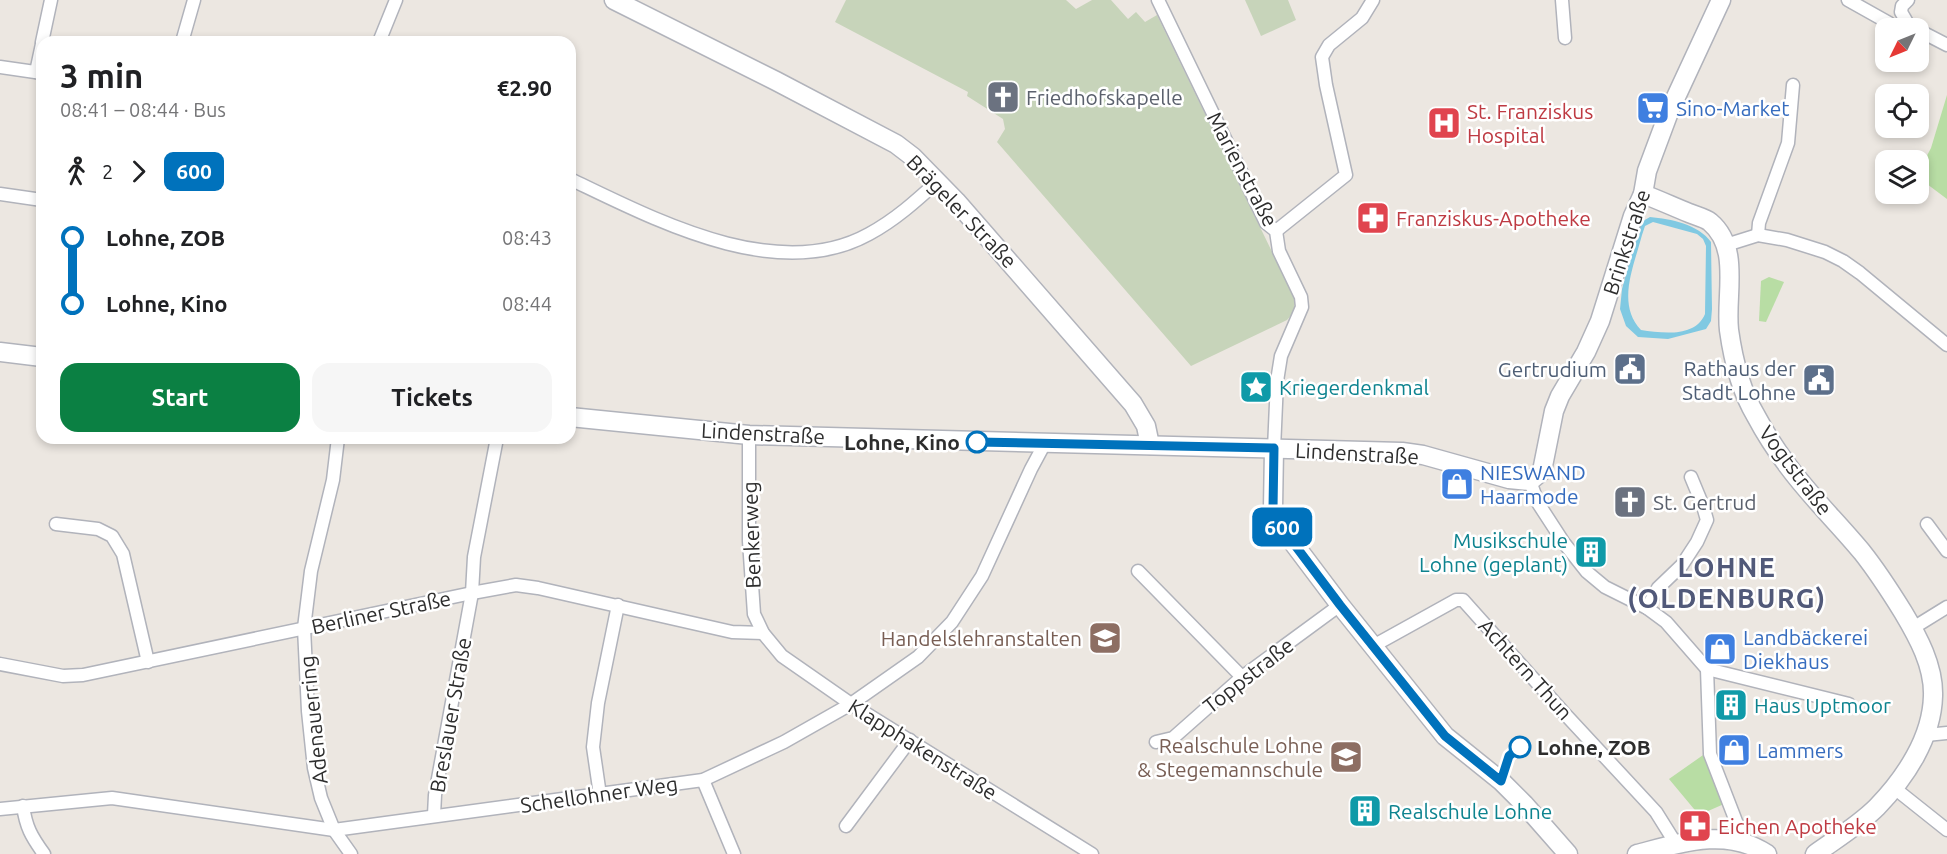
<!DOCTYPE html>
<meta charset="utf-8">
<style>
:root{--surface:#fff;--page:#f6f6f6;--text:#202124;--muted:#757577;--accent:#0b8043}
body{margin:0;font-family:Ubuntu,sans-serif;background:var(--page);color:var(--text);height:100vh;display:flex;flex-direction:column;font-size:22px;white-space:nowrap}
*{box-sizing:border-box;margin:0}
p{font-size:20px;color:var(--muted)}
.icon{flex:none;width:33px;height:33px;fill:none;stroke:currentColor;stroke-width:2;stroke-linecap:round;stroke-linejoin:round}
.map{position:relative;flex:1;overflow:hidden}
.sheet{position:absolute;left:36px;top:36px;width:540px;height:408px;display:flex;flex-direction:column;background:var(--surface);border-radius:18px;box-shadow:0 3px 9px #0003}
.sheet>*{flex:none}
.badge{padding:0 12px;border-radius:9px;font-size:21px;line-height:39px}
.needle{width:39px;rotate:227deg}
.fabs{position:absolute;left:1875px;top:18px;display:grid;gap:12px}
.fabs a{display:grid;place-items:center;width:54px;height:54px;border-radius:12px;background:var(--surface);box-shadow:0 3px 9px #0003;font-size:30px}
.map>.badge{position:absolute;translate:-50% -50%;box-shadow:0 0 0 3px #fff}
.legs{display:flex;align-items:center;gap:9px;height:66px;padding:0 24px;font-size:20px}
.legs p{margin-inline-start:auto}
.summary{display:flex;align-items:center;justify-content:space-between;height:102px;padding:0 24px}
h1{font-size:33px;font-weight:700;line-height:45px}
.action{display:flex;gap:12px;margin-top:auto;padding:12px 24px}
.action a{flex:1;height:69px;border-radius:18px;background:var(--accent);color:#fff;font-size:24px;font-weight:700;line-height:69px;text-align:center}
.action a+a{background:var(--page);color:var(--text)}
ul{padding:0 24px;list-style:none}
li{display:flex;align-items:center;gap:21px;height:66px;font-size:22px}
li i{display:grid;place-items:center;width:9px;height:100%;margin:0 8px;background:currentColor}
li i::after{content:'';width:15px;height:15px;margin:-8px;border:4px solid;border-radius:50%;background:var(--surface)}
li p{margin-inline-start:auto}
li:first-child i{background:linear-gradient(#0000 50%,currentColor 0)}
li:last-child i{background:linear-gradient(currentColor 50%,#0000 0)}
.map>svg:first-child{display:block}
.green{fill:#b8dda4}
.cemetery{fill:#c7d4ba}
.water{fill:#80c9e2;fill-rule:evenodd}
.lines{fill:none;stroke-linecap:round;stroke-linejoin:round}
.street-casing{stroke:#b1b3bb;stroke-width:15}
.secondary-casing{stroke:#b1b3bb;stroke-width:21}
.street{stroke:#fff;stroke-width:12}
.secondary{stroke:#fff;stroke-width:18}
.line-1-casing{stroke:#fff;stroke-width:14}
.line-1{stroke:#0072bc;stroke-width:9}
.stop-1-dot{fill:#fff;stroke:#0072bc;stroke-width:3}
.labels{text-anchor:middle;dominant-baseline:central;stroke-width:5;stroke-linejoin:round;paint-order:stroke}
.worship-label{font-size:21px;fill:#5b616d;stroke:#fff;text-anchor:start}
.shop-label{font-size:21px;fill:#366cbe;stroke:#fff;text-anchor:start}
.health-label{font-size:21px;fill:#be3a42;stroke:#fff;text-anchor:start}
.street-label{font-size:21px;fill:#2d2d2d;stroke:#fff}
.service-label{font-size:21px;fill:#4e5e75;stroke:#fff;text-anchor:end}
.culture-label{font-size:21px;fill:#0d838f;stroke:#fff;text-anchor:start}
.stop-label{font-size:21px;font-weight:bold;fill:#2d2d2d;stroke:#fff;text-anchor:end}
.education-label{font-size:21px;fill:#785e54;stroke:#fff;text-anchor:end}
.district-label{font-size:27px;font-weight:bold;letter-spacing:1.5px;fill:#515979;stroke:#fff}
</style>
<div class="map">
<svg width="1947" height="854" viewBox="0 0 1947 854">
<rect width="100%" height="100%" fill="#ece7e1"/>
<g class="green">
<path d="M1947 95V199L1927 184 1922 165 1931 148Z"/>
<path d="M1769 277 1784 282 1766 322 1759 321 1761 281Z"/>
<path d="M1706 753 1715 784 1724 804 1699 815 1669 779Z"/>
</g>
<g class="cemetery">
<path d="M846 0H1066L1076 9 1092 0H1111L1128 19 1136 12 1145 22 1157 15 1295 299C1295 308 1293 314 1287 320L1191 366 997 142 1005 129 1003 119 967 96 968 92 835 22Z"/>
<path d="M1245 0H1288L1296 20 1261 36Z"/>
</g>
<path class="water" d="M1650 217C1671 219 1698 224 1711 242L1712 309 1711 321 1706 329 1668 339 1638 337 1626 326 1620 309 1622 289 1639 225 1643 221ZM1653 222 1697 234 1703 239 1706 246 1705 314C1695 338 1662 333 1641 330 1616 304 1634 266 1642 235L1645 226Z"/>
<g class="lines">
<defs>
<g id="street">
<path d="M1158 0 1266 223 1276 231 1279 251 1301 297 1302 307 1281 356 1277 381 1274 449"/>
<path d="M1562 0 1565 38"/>
<path d="M1848 0 1889 23 1892 28"/>
<path d="M1908 0 1902 6 1901 12 1908 24 1916 28"/>
<path d="M1918 30 1947 45"/>
<path d="M42 42 51 0"/>
<path d="M182 42 194 0"/>
<path d="M379 42 396 0"/>
<path d="M0 67 42 73"/>
<path d="M36 72 42 44"/>
<path d="M570 179C654 219 777 285 869 234 895 220 916 201 938 181"/>
<path d="M0 194 42 200"/>
<path d="M1276 231 1346 175 1326 85 1322 57 1329 45 1362 18 1373 0"/>
<path d="M1758 235 1759 223 1788 143 1793 85"/>
<path d="M1726 245 1758 235 1787 240 1825 252 1843 261 1860 273 1947 345"/>
<path d="M749 435V541L754 614 763 633 782 656 851 704 1092 854"/>
<path d="M338 438 333 480 311 571 304 628 308 711 314 768 321 798 334 830 351 854"/>
<path d="M1530 481 1538 503 1564 543 1587 572 1605 587 1647 608 1666 622 1707 669 1849 704"/>
<path d="M56 524 98 529 112 536 123 554 148 662"/>
<path d="M1927 524 1947 551"/>
<path d="M1138 571 1242 677"/>
<path d="M1647 608 1658 588 1682 565 1697 542 1707 520 1703 506 1691 477"/>
<path d="M1913 628 1947 607"/>
<path d="M1373 646 1456 600H1463L1565 714 1656 812 1676 844"/>
<path d="M0 664 63 676 83 675 472 593 516 585 538 588 732 632 763 633"/>
<path d="M1707 669 1710 754 1744 842"/>
<path d="M1926 735 1947 733"/>
<path d="M1156 742 1173 738 1242 677 1340 605"/>
<path d="M703 780 734 854"/>
<path d="M1893 787 1947 830"/>
<path d="M600 795 593 747 598 703 618 605"/>
<path d="M23 806C26 827 31 836 44 854"/>
<path d="M0 809 112 798 334 830 703 780 784 742 851 704 918 657 952 622 982 576 1031 469 1045 443"/>
<path d="M434 815 435 795 472 593 474 557 497 438"/>
<path d="M846 826 910 740"/>
</g>
<g id="secondary">
<path d="M614 0 776 81 896 144 913 157 956 201 1133 404 1146 426 1150 445"/>
<path d="M1643 194C1659 200 1674 207 1689 213 1696 216 1705 218 1710 222 1741 248 1725 295 1729 330 1733 359 1741 391 1756 416 1765 433 1776 450 1788 466 1810 496 1838 523 1862 552 1877 571 1890 591 1903 612 1918 637 1934 666 1933 696 1932 738 1905 778 1877 807 1859 825 1836 839 1815 854"/>
<path d="M0 352 42 357"/>
<path d="M570 417 749 435 1402 452 1423 455 1509 479 1530 481 1542 471 1554 411 1560 396 1586 352 1600 321 1633 216 1643 194 1647 171 1669 112 1721 0"/>
<path d="M1274 449 1273 508 1285 532 1340 605 1445 736 1501 781 1524 804 1568 854"/>
<path d="M1637 854C1680 843 1727 827 1767 854"/>
</g>
</defs>
<use href="#street" class="street-casing"/>
<use href="#secondary" class="secondary-casing"/>
<use href="#street" class="street"/>
<use href="#secondary" class="secondary"/>
</g>
<g class="lines">
<defs>
<path id="line-1" d="M977 442 1274 448 1273 508 1285 532 1340 605 1445 736 1501 781 1509 756 1520 747"/>
</defs>
<use href="#line-1" class="line-1-casing"/>
<use href="#line-1" class="line-1"/>
</g>
<defs>
<symbol id="church-square" viewBox="-11 -11 22 22"><rect x="-9" y="-9" width="18" height="18" rx="4" fill="#6b7280" stroke="#fff"/><path d="M-1.2-6h2.4v3.5h3.3v2.4h-3.3V6h-2.4V-.1h-3.3v-2.4h3.3Z" fill="#fff"/></symbol>
<symbol id="supermarket-square" viewBox="-11 -11 22 22"><rect x="-9" y="-9" width="18" height="18" rx="4" fill="#3f7fe0" stroke="#fff"/><path d="M-6-5.5h2.5l.6 2H6L4.5 2H-2.5L-4.4-4H-6ZM-1.5 3.2a1.3 1.3 0 1 0 .1 0ZM3 3.2a1.3 1.3 0 1 0 .1 0Z" fill="#fff"/></symbol>
<symbol id="hospital-square" viewBox="-11 -11 22 22"><rect x="-9" y="-9" width="18" height="18" rx="4" fill="#e0444e" stroke="#fff"/><path d="M-5-5h3v3.5h4V-5h3V5h-3V1.5h-4V5h-3Z" fill="#fff"/></symbol>
<symbol id="pharmacy-square" viewBox="-11 -11 22 22"><rect x="-9" y="-9" width="18" height="18" rx="4" fill="#e0444e" stroke="#fff"/><path d="M-2-6h4v4h4v4h-4v4h-4v-4h-4v-4h4Z" fill="#fff"/></symbol>
<symbol id="civic-square" viewBox="-11 -11 22 22"><rect x="-9" y="-9" width="18" height="18" rx="4" fill="#5c6f8a" stroke="#fff"/><path d="M-.6-6.5H3V-4.5H.6V-3L4-1V1h2V6H-6V1h2V-1L-.6-3ZM-1.2 2.5V6h2.4V2.5Z" fill="#fff"/></symbol>
<symbol id="sight-square" viewBox="-11 -11 22 22"><rect x="-9" y="-9" width="18" height="18" rx="4" fill="#0f9aa8" stroke="#fff"/><path d="M0-6L1.8-2.2L6-1.7L2.9 1.2L3.7 5.4L0 3.3L-3.7 5.4L-2.9 1.2L-6-1.7L-1.8-2.2Z" fill="#fff"/></symbol>
<symbol id="shop-square" viewBox="-11 -11 22 22"><rect x="-9" y="-9" width="18" height="18" rx="4" fill="#3f7fe0" stroke="#fff"/><path d="M-5-2.5h2.3a2.7 3.5 0 0 1 5.4 0H5L5.5 6h-11ZM-1.5-2.5h3a1.5 2.3 0 0 0-3 0Z" fill="#fff"/></symbol>
<symbol id="building-square" viewBox="-11 -11 22 22"><rect x="-9" y="-9" width="18" height="18" rx="4" fill="#0f9aa8" stroke="#fff"/><path d="M-4-6H4V6H1V3H-1V6H-4ZM-2.5-4.3h1.7v1.8h-1.7ZM.8-4.3h1.7v1.8H.8ZM-2.5-1h1.7V.8h-1.7ZM.8-1h1.7V.8H.8Z" fill="#fff"/></symbol>
<symbol id="school-square" viewBox="-11 -11 22 22"><rect x="-9" y="-9" width="18" height="18" rx="4" fill="#8d6e63" stroke="#fff"/><path d="M0-5L7-2L0 1L-7-2ZM-4 1L0 2.5L4 1V4Q0 6-4 4Z" fill="#fff"/></symbol>
</defs>
<g fill-rule="evenodd">
<use href="#church-square" x="984" y="78" width="38" height="38"/>
<use href="#supermarket-square" x="1634" y="89" width="38" height="38"/>
<use href="#hospital-square" x="1425" y="104" width="38" height="38"/>
<use href="#pharmacy-square" x="1354" y="199" width="38" height="38"/>
<use href="#civic-square" x="1611" y="350" width="38" height="38"/>
<use href="#civic-square" x="1800" y="361" width="38" height="38"/>
<use href="#sight-square" x="1237" y="368" width="38" height="38"/>
<use href="#shop-square" x="1438" y="465" width="38" height="38"/>
<use href="#church-square" x="1611" y="483" width="38" height="38"/>
<use href="#building-square" x="1572" y="533" width="38" height="38"/>
<use href="#school-square" x="1086" y="619" width="38" height="38"/>
<use href="#shop-square" x="1701" y="630" width="38" height="38"/>
<use href="#building-square" x="1712" y="686" width="38" height="38"/>
<use href="#shop-square" x="1715" y="731" width="38" height="38"/>
<use href="#school-square" x="1327" y="738" width="38" height="38"/>
<use href="#building-square" x="1346" y="792" width="38" height="38"/>
<use href="#pharmacy-square" x="1676" y="807" width="38" height="38"/>
</g>
<g class="stop-1-dot">
<circle cx="977" cy="442" r="10"/>
<circle cx="1520" cy="747" r="10"/>
</g>
<g class="labels">
<g class="worship-label">
<text x="1026" y="97">Friedhofskapelle</text>
<text x="1653" y="502">St. Gertrud</text>
</g>
<g class="shop-label">
<text x="1676" y="108">Sino-Market</text>
<text x="1480" y="472">NIESWAND<tspan x="1480" dy="24">Haarmode</tspan></text>
<text x="1743" y="637">Landbäckerei<tspan x="1743" dy="24">Diekhaus</tspan></text>
<text x="1757" y="750">Lammers</text>
</g>
<g class="health-label">
<text x="1467" y="111">St. Franziskus<tspan x="1467" dy="24">Hospital</tspan></text>
<text x="1396" y="218">Franziskus-Apotheke</text>
<text x="1718" y="826">Eichen Apotheke</text>
</g>
<g class="street-label">
<text transform="translate(1243 169) rotate(62)">Marienstraße</text>
<text transform="translate(962 211) rotate(46)">Brägeler Straße</text>
<text transform="translate(1626 242) rotate(-72)">Brinkstraße</text>
<text transform="translate(763 433) rotate(3)">Lindenstraße</text>
<text transform="translate(1357 453) rotate(3)">Lindenstraße</text>
<text transform="translate(1796 470) rotate(53)">Vogtstraße</text>
<text transform="translate(751 535) rotate(-92)">Benkerweg</text>
<text transform="translate(381 612) rotate(-12)">Berliner Straße</text>
<text transform="translate(1526 669) rotate(48)">Achtern Thun</text>
<text transform="translate(1248 675) rotate(-38)">Toppstraße</text>
<text transform="translate(450 715) rotate(-80)">Breslauer Straße</text>
<text transform="translate(313 720) rotate(-96)">Adenauerring</text>
<text transform="translate(923 749) rotate(32)">Klapphakenstraße</text>
<text transform="translate(599 794) rotate(-8)">Schellohner Weg</text>
</g>
<g class="service-label">
<text x="1796" y="368">Rathaus der<tspan x="1796" dy="24">Stadt Lohne</tspan></text>
<text x="1607" y="369">Gertrudium</text>
</g>
<g class="culture-label">
<text x="1279" y="387">Kriegerdenkmal</text>
<text x="1568" y="540" text-anchor="end">Musikschule<tspan x="1568" dy="24">Lohne (geplant)</tspan></text>
<text x="1754" y="705">Haus Uptmoor</text>
<text x="1388" y="811">Realschule Lohne</text>
</g>
<g class="stop-label">
<text x="960" y="442">Lohne, Kino</text>
<text x="1537" y="747" text-anchor="start">Lohne, ZOB</text>
</g>
<g class="education-label">
<text x="1082" y="638">Handelslehranstalten</text>
<text x="1323" y="745">Realschule Lohne<tspan x="1323" dy="24">&amp; Stegemannschule</tspan></text>
</g>
<g class="district-label">
<text x="1727" y="567">LOHNE<tspan x="1727" dy="31">(OLDENBURG)</tspan></text>
</g>
</g>
</svg>
<div class="fabs">
<a><svg class="needle" viewBox="-14 -14 28 28"><path d="M0-13l5 13h-10z" fill="#e53935"/><path d="M0 13l5-13h-10z" fill="#757577"/></svg></a>
<a><svg class="icon" aria-label="locate" viewBox="0 0 24 24"><circle cx="12" cy="12" r="6"/><path d="M12 2v4M12 18v4M2 12h4M18 12h4"/></svg></a>
<a><svg class="icon" aria-label="layers" viewBox="0 0 24 24"><path d="M12 4l9 5-9 5-9-5zM3 14l9 5 9-5"/></svg></a>
</div>
<b class="badge" style="left:1282px;top:527px;background:#0072bc;color:#fff">600</b>
<section class="sheet">
<div class="summary"><div><h1>3 min</h1><p>08:41 – 08:44 · Bus</p></div><b>€2.90</b></div>
<div class="legs"><svg class="icon" aria-label="walk" viewBox="0 0 24 24"><circle cx="13" cy="4" r="2"/><path d="M13 8l-2 6 4 7M11 14l-3 7M7 12l3-4h3l4 4"/></svg>2<svg class="icon" aria-label="forward" viewBox="0 0 24 24"><path d="M9 5l7 7-7 7"/></svg><b class="badge" style="background:#0072bc;color:#fff">600</b></div>
<ul>
<li><i style="color:#0072bc"></i><b>Lohne, ZOB</b><p>08:43</p></li>
<li><i style="color:#0072bc"></i><b>Lohne, Kino</b><p>08:44</p></li>
</ul>
<div class="action"><a>Start</a><a>Tickets</a></div>
</section>
</div>
